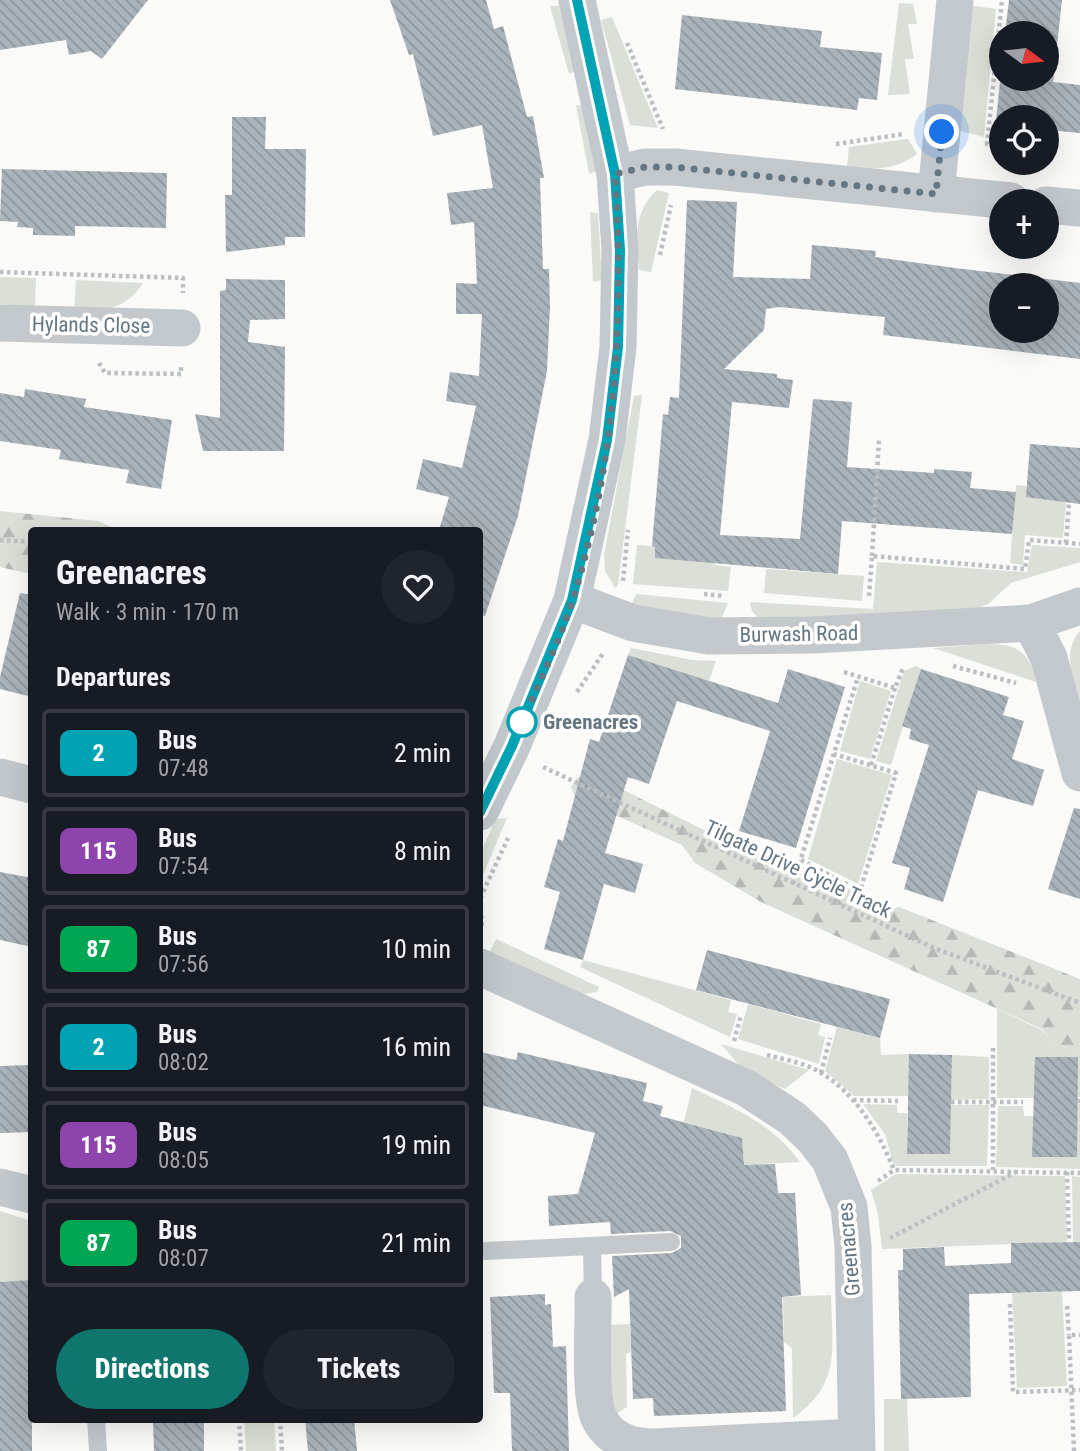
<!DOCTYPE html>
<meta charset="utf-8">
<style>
:root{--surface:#171b24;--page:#20242c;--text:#f1f3f6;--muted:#9ea1a6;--line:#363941;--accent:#0f766e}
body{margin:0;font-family:"Roboto Condensed",sans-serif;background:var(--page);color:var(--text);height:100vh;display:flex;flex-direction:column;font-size:26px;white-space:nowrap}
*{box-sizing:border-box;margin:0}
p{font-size:23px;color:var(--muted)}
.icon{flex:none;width:38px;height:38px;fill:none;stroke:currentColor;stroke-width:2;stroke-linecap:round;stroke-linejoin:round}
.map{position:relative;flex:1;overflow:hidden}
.side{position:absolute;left:28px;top:527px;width:455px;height:896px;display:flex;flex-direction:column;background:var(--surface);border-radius:7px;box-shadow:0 7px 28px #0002}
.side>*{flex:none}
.badge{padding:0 14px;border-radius:10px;font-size:24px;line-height:46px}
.needle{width:46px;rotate:105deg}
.tools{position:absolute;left:989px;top:21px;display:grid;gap:14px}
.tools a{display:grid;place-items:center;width:70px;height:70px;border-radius:50%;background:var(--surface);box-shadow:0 7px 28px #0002;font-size:35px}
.you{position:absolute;width:35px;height:35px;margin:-18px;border:5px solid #fff;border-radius:50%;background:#1a73e8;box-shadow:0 0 0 10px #1a73e833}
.map>.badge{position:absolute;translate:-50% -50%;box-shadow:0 0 0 4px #fff}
h2{padding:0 28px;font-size:26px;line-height:63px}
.round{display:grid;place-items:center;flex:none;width:74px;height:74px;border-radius:37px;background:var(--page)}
.headline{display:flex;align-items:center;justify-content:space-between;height:119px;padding:0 28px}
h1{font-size:33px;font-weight:800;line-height:52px}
.action{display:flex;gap:14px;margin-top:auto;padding:14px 28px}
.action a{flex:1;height:80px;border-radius:42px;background:var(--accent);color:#fff;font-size:28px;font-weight:800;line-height:80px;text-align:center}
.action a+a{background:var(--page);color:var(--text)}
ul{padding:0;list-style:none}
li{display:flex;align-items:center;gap:21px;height:88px;margin:0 14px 10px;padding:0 14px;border:4px solid var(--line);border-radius:7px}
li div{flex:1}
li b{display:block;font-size:26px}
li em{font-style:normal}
li .badge{min-width:77px;font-weight:700;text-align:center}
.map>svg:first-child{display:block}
.green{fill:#dadfd7}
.forest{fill:url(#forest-firs)}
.building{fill:url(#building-back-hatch);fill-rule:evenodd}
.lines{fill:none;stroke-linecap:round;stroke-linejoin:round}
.path{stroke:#bbbfc2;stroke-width:4.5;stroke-dasharray:3.5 3.5;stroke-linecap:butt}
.lane{stroke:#c3c8cc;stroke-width:18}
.street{stroke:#c3c8cc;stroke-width:37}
.line-casing{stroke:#fff;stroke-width:16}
.line{stroke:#00a3b4;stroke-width:10}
.walk{stroke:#657683;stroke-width:7;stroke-dasharray:0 12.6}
.stop-dot{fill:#fff;stroke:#00a3b4;stroke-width:3.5}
.labels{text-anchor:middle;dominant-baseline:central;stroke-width:7;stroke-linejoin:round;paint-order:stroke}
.street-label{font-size:21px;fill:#657683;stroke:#fff}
.stop-label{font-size:21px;font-weight:bold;fill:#657683;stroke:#fff;text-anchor:start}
</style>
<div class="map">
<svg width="1080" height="1451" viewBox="0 0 1080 1451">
<defs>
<pattern id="forest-firs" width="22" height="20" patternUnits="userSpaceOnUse" patternTransform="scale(1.75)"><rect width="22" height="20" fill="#dadfd7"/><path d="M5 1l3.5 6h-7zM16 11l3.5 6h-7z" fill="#b4b9b4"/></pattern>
<pattern id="building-back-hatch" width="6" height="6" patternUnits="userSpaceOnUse" patternTransform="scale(1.75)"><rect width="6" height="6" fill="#aab3b9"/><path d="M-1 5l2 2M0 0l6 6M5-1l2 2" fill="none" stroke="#8e969c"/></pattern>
</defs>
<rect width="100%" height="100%" fill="#fafaf8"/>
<g class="green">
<path d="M899 3 913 4 917 24H908L914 59H905L910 94 888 95Z"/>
<path d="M968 5 996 9 984 137 957 130Z"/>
<path d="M550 6H559L577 70 569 74Z"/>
<path d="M612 17 658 128 630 125 601 20Z"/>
<path d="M576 105 585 106 597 171 589 174Z"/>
<path d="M908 139 917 154C893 171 875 170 847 166L849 147Z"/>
<path d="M657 190 669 193 651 272 639 270C637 240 632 213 657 190Z"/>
<path d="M590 212 598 213 602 280 593 282Z"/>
<path d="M0 277 36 278 35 307 0 304Z"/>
<path d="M76 280 143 283C125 311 105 310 74 310Z"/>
<path d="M642 395 618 585 615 588 605 571 604 555 634 396Z"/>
<path d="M1016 485 1067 490 1063 538 1025 535 1023 565 1010 563Z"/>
<path d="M637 545 716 551 715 565 731 567 728 591 633 584Z"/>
<path d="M1032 545 1080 548V562L1011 583 988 604 971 611 759 619 752 611 750 602 873 609 877 562 1027 572Z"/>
<path d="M766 569 864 576 862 601 764 593Z"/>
<path d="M636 594 728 603 721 620 631 605Z"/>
<path d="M1080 631V703C1074 679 1061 652 1080 631Z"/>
<path d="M987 644C1022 644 1026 654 1042 684L933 648Z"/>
<path d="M631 648 692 660 716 661 709 681 628 655Z"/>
<path d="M916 666 921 669 891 765 876 761 904 671Z"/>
<path d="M860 681 891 691 870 759 840 751Z"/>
<path d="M837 759 892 775 858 884 808 859Z"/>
<path d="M507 818 480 882V854L496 819Z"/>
<path d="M496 939 599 987 597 992 579 995 489 953Z"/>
<path d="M583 960 731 1000 728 1012 737 1014 730 1037 580 967Z"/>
<path d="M748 1004 821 1024 818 1035 825 1037 819 1064 738 1039Z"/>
<path d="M997 1009 1044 1031 1053 1045 1080 1050V1097H1077V1058L1036 1057 1035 1098H997Z"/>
<path d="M837 1027 880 1038 881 1055 909 1054V1096H854L825 1071Z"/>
<path d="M721 1044 809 1070 785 1089 744 1071Z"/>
<path d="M952 1055 989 1057V1099L951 1100Z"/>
<path d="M692 1088C733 1107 773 1124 800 1162L744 1165 742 1138 684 1122Z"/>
<path d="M863 1104 897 1105V1113H907V1154H950L951 1105H989L987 1166H897L893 1163 885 1134Z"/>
<path d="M1077 1104H1080V1169L996 1167 998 1106H1023L1024 1116H1033V1156L1076 1157Z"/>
<path d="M896 1174 1065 1176 1067 1242 882 1249 878 1214 871 1190Z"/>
<path d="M1072 1176 1080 1177V1242H1073Z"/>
<path d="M0 1211 31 1221V1281L0 1282Z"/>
<path d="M1062 1292 1067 1386 1017 1388 1012 1293Z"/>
<path d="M831 1295C832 1348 842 1384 793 1418L792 1348 784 1342 783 1297Z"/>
<path d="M630 1324 631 1352 626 1354 627 1407 616 1414 609 1395 608 1325Z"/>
<path d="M884 1399H907L909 1451H884Z"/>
<path d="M244 1419H274L276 1451H246Z"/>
</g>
<g class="forest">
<path d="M0 511 98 521 118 530H32L31 574 0 567Z"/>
<path d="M591 774 714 835 792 861 890 909 899 907 1080 979V1050L1053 1045 1044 1030 761 902 695 863 682 845 575 797 571 787 578 777Z"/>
</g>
<g class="building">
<path d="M0 0H148L102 59 91 51 69 55 66 40 0 50Z"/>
<path d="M390 0H486L494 29 503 26 527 117 533 116 544 178H540L543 269H549L550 306 547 371 518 516 485 616 480 615V530H439L449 497 416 489 423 459 462 468 476 406 446 401 450 372 479 376 482 314H456V283L477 284 474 222 451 225 447 193 493 188 482 125 433 136 413 54 409 55Z"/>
<path d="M1009 0H1062L1053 82 1080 85V133L1048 130 1046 117H1001V121H996L1001 72V79H1046V33H1005Z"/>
<path d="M682 15 822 31 820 47 882 53 877 100 859 98 857 110 675 89Z"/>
<path d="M232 117H266L265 149H306L305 237H285V245L226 252 225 195H232Z"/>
<path d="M2 169 167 173 166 228 75 226V236L33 235V228L17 227 18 222 0 221Z"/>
<path d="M687 200 737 202 733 277 810 279 812 245 876 251 875 257 955 268 1080 283V359L883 335 885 317 779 307 766 309 764 330 724 369 777 374V378L793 380 789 408 732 402 720 535 800 539 813 399 852 402 847 467 934 473V469L972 472 970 488 1016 492 1012 534 842 521 838 574 655 558V547L652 546 663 414 668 415 670 397 679 398ZM1001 285H1046V331H1001Z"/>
<path d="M226 279 285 280V319L250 320 248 342 285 347 284 451H203L195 414 220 418V291L226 290Z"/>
<path d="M25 389 86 399 84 407 172 420 161 489 126 483 129 470 59 459 61 450 0 441V393L24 397Z"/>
<path d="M1030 444 1080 448V504L1026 497Z"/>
<path d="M20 593 32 595V697L0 689V677Z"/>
<path d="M628 655 778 703 788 669 845 687 796 848 739 831 770 731 677 701 649 784 628 777 605 853 643 864 635 893 604 884 583 960 544 949 560 892 544 887 558 839 563 841 590 739 599 742Z"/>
<path d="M921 669 1009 697 1003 715 1024 721 1012 759 1044 770 1033 806 978 790 943 902 904 889 910 868 892 863 929 745 909 739 911 729 902 726Z"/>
<path d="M1074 808 1080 809V899L1048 889Z"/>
<path d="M0 872 32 878V947L0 940Z"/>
<path d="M707 950 890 999 880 1038 696 990Z"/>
<path d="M480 1052 516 1060 518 1052 647 1083 643 1101 663 1106 660 1116 742 1138 744 1165 775 1164 778 1193H795L801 1295 782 1297 786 1411 654 1416 653 1398 633 1399 629 1289 614 1297 612 1256 672 1253 681 1248V1236L670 1231 611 1234 610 1222 549 1226 548 1196 578 1194 595 1133 480 1105Z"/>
<path d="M909 1054 952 1055 950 1154H907Z"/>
<path d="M1035 1057H1078L1077 1157H1032Z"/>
<path d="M32 1065V1132L0 1133V1066Z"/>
<path d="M1080 1242V1291L969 1294 971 1397 901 1399 898 1270H903V1249L944 1247 945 1266 1011 1263V1243Z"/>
<path d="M32 1280V1451H0V1282Z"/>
<path d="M545 1294V1305L551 1304 553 1347 566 1346 569 1451H512L510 1393H494L490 1297Z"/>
<path d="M168 1419H204V1451H154L153 1423 168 1422Z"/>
<path d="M305 1419H354L357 1451H308Z"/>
</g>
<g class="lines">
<g class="path">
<path d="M627 43 663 129"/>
<path d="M836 144 904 134"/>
<path d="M1001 149 987 144 1002 0"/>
<path d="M660 255 671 205"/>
<path d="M0 272 183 278V293"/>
<path d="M99 363 105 373 181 374V365"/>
<path d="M0 540 32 542"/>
<path d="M1066 543 1069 503"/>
<path d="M872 556 879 440"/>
<path d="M623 581 628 530"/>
<path d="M704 594 723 596"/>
<path d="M869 596 872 556 1025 569 1029 540 1080 544"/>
<path d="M953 666 1016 683"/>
<path d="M844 672 895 688 903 668"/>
<path d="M577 692 604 652"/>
<path d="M871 765 895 688"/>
<path d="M543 767 934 948 1080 1003"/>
<path d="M801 860 860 891 896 773 834 754"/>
<path d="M793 884 858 677"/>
<path d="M482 926 480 899 508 838"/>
<path d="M734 1041 741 1015"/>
<path d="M993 1048V1170"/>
<path d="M767 1055C782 1059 800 1062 814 1069 853 1089 878 1130 894 1170"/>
<path d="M821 1073 830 1038"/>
<path d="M853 1100 898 1101"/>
<path d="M1077 1101H1080"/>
<path d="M951 1102H1023"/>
<path d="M1067 1172 1069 1242"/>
<path d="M878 1181 894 1170 1080 1173"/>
<path d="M890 1238 1016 1172"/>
<path d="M1010 1304 1013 1392 1080 1390"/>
<path d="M1067 1306 1069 1335"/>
<path d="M239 1419 241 1451"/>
<path d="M280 1419 282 1451"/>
<path d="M1074 1451 1069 1335H1080"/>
</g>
<g class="lane">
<path d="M592 1246 593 1297"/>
<path d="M486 1251 671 1242"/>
<path d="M96 1419 98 1451"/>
</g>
<g class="street">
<path d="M615 174 645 167H675L1011 201"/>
<path d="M936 194 955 0"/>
<path d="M1046 205 1080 208"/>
<path d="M0 323 182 328"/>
<path d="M572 600 633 623 709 636 813 635 1031 623 1080 606"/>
<path d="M1031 623 1049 658 1080 773"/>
<path d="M0 777 32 785"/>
<path d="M480 812 512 746 572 600 607 440 618 347 620 250 615 174 577 0"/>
<path d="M480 967 746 1088 792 1118 813 1138 830 1160 849 1207 853 1246 857 1451"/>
<path d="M0 1187 32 1195"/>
<path d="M593 1297C594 1324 588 1399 600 1420 611 1441 634 1447 655 1447L856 1437"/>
</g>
</g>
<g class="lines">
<defs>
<path id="line" d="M480 812 512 746 572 600 607 440 618 347 620 250 615 174 577 0"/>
</defs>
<use href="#line" class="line-casing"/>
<use href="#line" class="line"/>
<path class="walk" d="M522 722C539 682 560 641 573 599 616 462 624 316 615 174L645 167H675L936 194 942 132"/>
</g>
<circle class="stop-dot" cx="522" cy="722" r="14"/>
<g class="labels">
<g class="street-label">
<text transform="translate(91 325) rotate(1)">Hylands Close</text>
<text transform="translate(799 634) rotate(-1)">Burwash Road</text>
<text transform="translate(798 869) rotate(25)">Tilgate Drive Cycle Track</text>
<text transform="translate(849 1249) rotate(-95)">Greenacres</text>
</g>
<g class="stop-label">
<text x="543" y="722">Greenacres</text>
</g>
</g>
</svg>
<div class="tools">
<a><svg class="needle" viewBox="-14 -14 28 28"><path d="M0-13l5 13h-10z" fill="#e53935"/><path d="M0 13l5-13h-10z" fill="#9ea1a6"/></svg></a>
<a><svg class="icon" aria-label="locate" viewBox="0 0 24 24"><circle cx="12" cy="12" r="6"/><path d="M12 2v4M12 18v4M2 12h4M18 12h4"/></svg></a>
<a>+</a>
<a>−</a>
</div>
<div class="you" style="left:942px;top:132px"></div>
<section class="side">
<div class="headline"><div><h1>Greenacres</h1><p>Walk · 3 min · 170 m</p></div><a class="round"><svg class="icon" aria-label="heart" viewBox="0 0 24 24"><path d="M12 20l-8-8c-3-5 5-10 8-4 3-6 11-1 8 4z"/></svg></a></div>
<h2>Departures</h2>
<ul>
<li><span class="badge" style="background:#00a3b4;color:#fff">2</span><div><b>Bus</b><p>07:48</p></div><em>2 min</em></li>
<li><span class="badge" style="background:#8e44ad;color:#fff">115</span><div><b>Bus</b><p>07:54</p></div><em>8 min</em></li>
<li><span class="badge" style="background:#00a651;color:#fff">87</span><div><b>Bus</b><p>07:56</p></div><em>10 min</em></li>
<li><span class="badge" style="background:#00a3b4;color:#fff">2</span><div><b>Bus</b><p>08:02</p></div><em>16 min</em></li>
<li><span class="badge" style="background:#8e44ad;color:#fff">115</span><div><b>Bus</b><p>08:05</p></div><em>19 min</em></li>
<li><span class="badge" style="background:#00a651;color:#fff">87</span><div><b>Bus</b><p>08:07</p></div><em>21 min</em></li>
</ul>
<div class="action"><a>Directions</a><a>Tickets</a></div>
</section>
</div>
